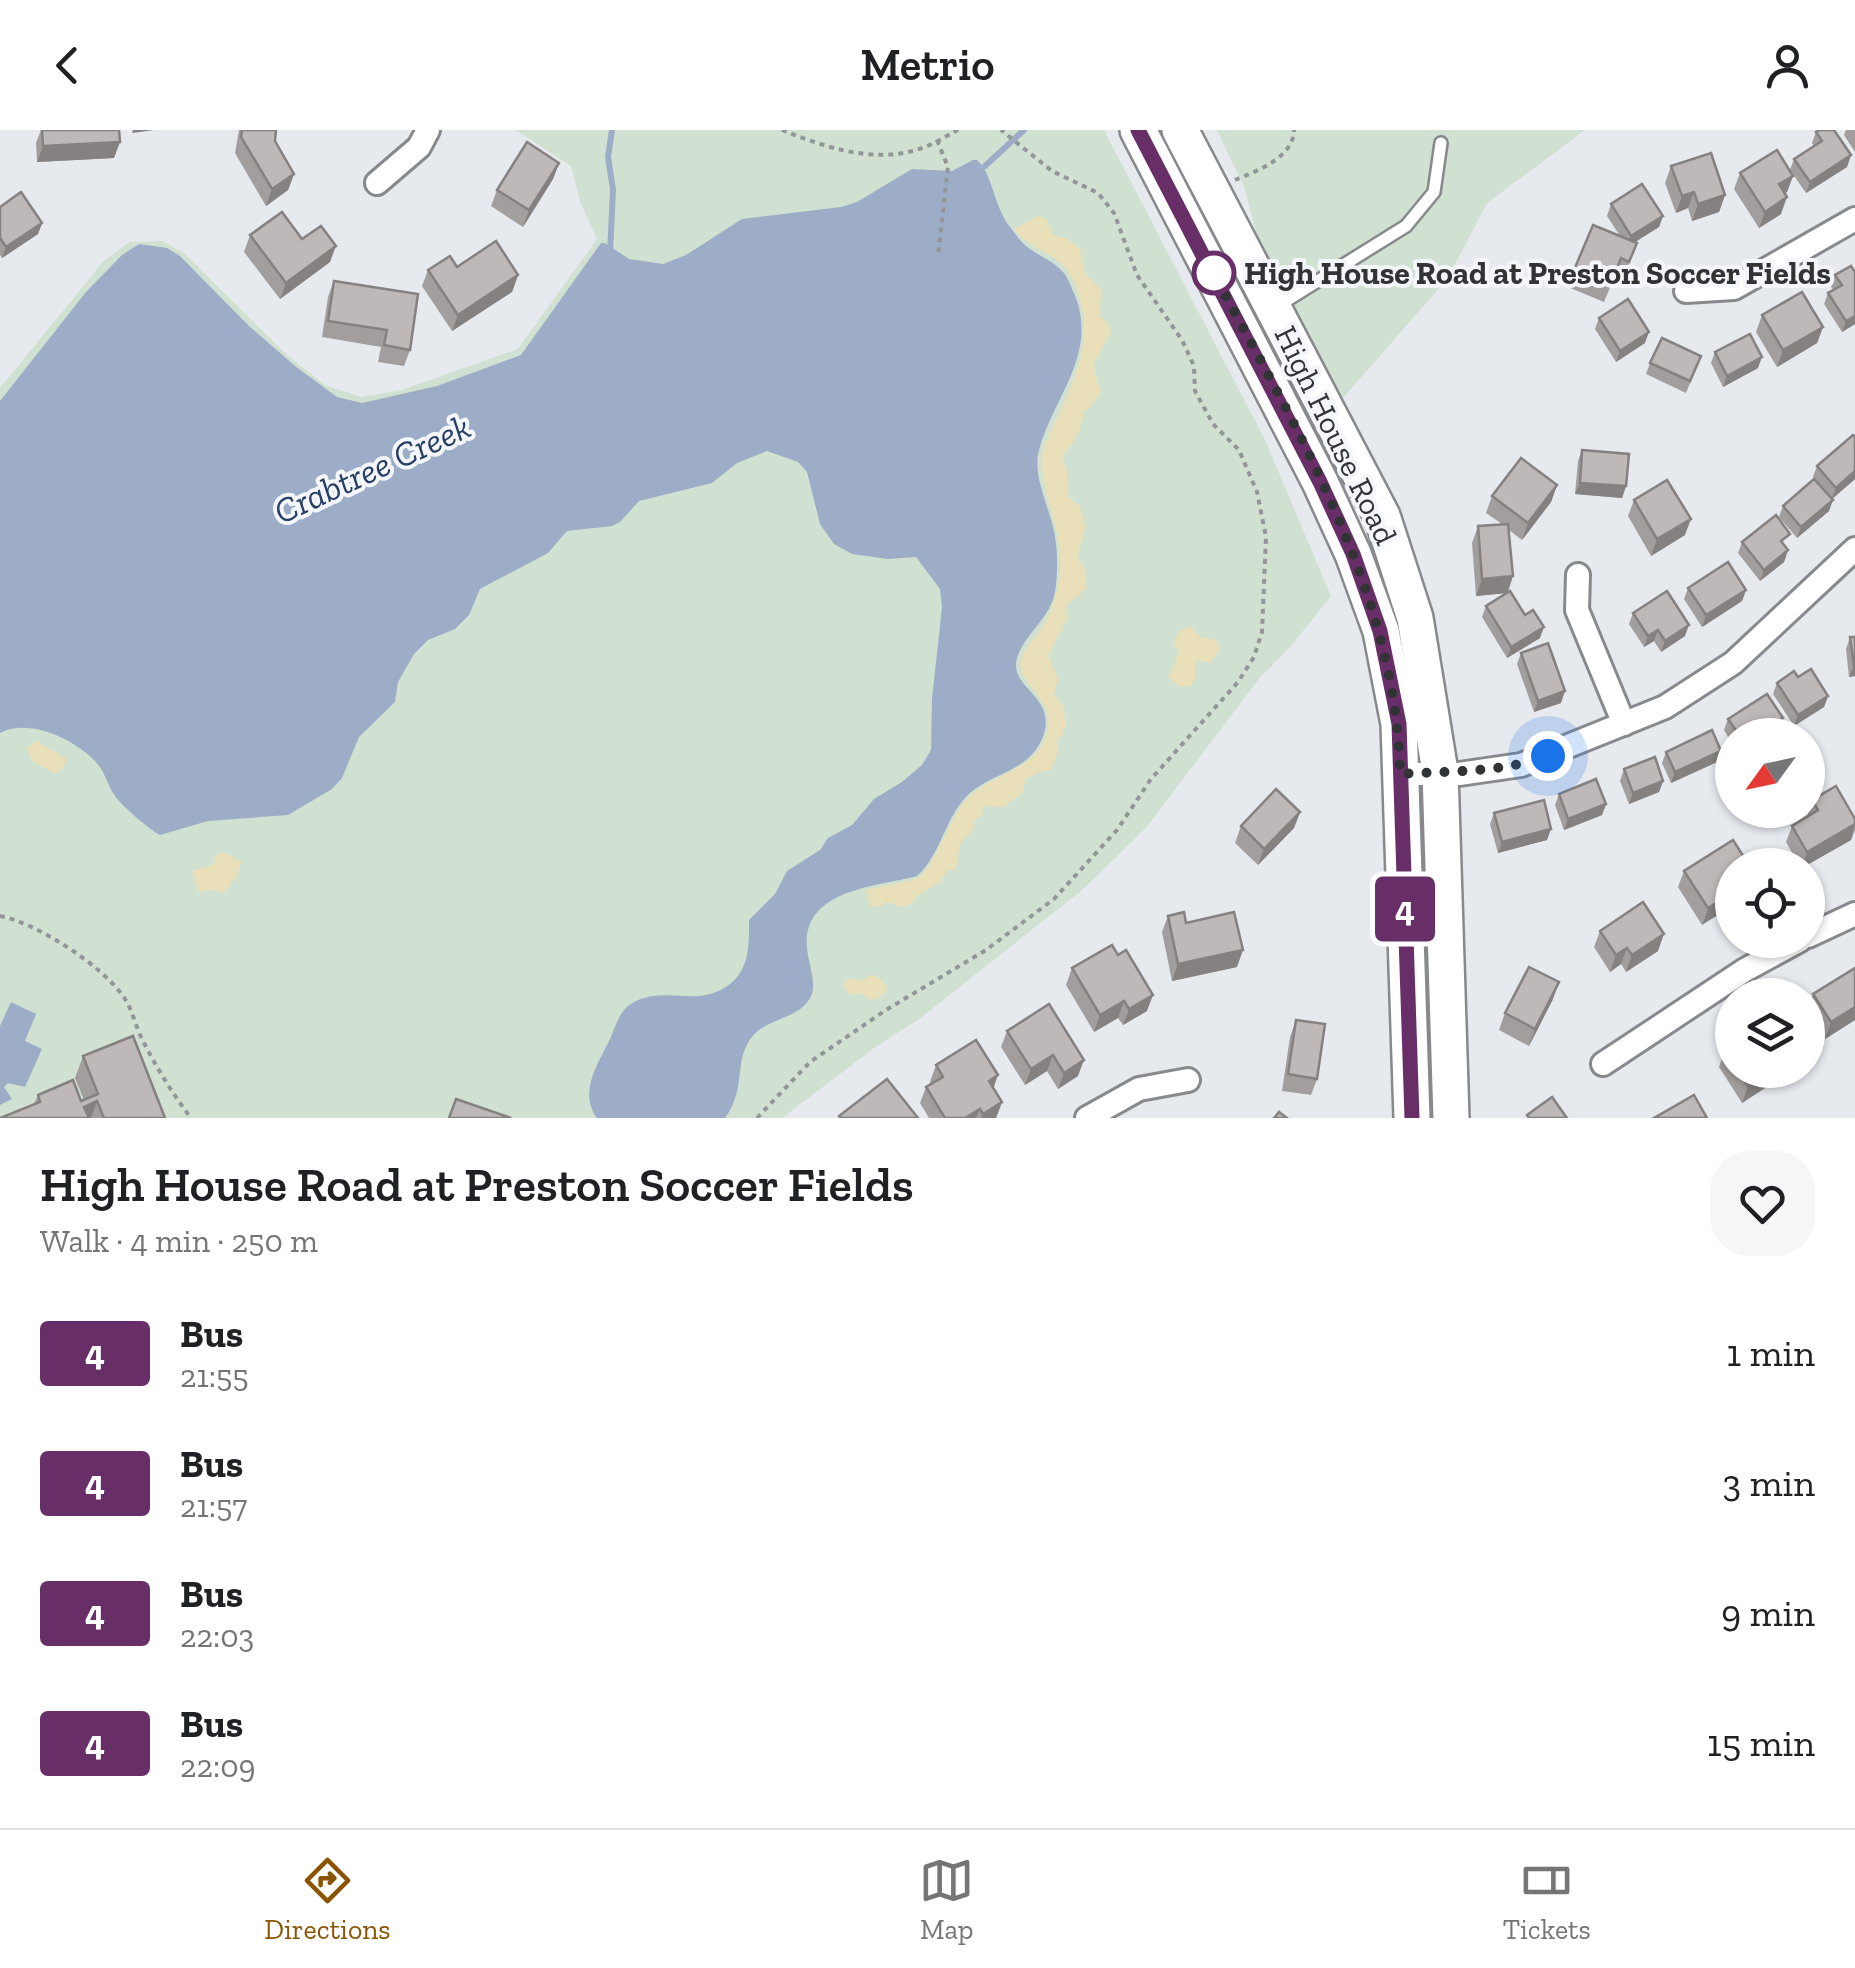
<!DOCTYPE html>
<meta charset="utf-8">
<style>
:root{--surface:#fff;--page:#f6f6f6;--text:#202124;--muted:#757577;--line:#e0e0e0;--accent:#8a5402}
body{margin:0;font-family:"Zilla Slab",serif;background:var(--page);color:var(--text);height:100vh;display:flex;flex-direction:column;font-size:38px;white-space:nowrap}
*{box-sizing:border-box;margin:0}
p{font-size:32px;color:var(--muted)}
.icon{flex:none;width:55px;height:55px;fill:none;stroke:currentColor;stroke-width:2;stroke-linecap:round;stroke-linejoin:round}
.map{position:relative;height:988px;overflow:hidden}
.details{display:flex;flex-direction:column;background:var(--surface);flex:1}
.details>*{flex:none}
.badge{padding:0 20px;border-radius:8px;font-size:35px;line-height:65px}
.needle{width:65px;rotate:237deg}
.buttons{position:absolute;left:1715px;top:588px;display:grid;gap:20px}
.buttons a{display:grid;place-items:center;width:110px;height:110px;border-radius:50%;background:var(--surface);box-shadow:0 2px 8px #0004;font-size:50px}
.you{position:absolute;width:50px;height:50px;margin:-25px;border:8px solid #fff;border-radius:50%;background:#1a73e8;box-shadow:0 0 0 15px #1a73e833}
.map>.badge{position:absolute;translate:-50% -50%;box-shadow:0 0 0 5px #fff}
.round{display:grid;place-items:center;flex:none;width:105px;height:105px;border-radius:40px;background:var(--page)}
.summary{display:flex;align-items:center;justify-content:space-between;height:170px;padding:0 40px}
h1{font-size:48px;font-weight:600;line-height:75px}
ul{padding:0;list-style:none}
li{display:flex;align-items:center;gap:30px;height:130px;padding:0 40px}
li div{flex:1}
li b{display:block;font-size:38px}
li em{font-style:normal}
li .badge{min-width:110px;font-weight:700;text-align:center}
header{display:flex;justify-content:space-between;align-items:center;height:130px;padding:0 40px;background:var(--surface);font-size:45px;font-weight:600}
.menu{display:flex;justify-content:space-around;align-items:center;height:140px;border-top:2px solid var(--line);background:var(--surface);font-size:28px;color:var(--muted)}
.menu a{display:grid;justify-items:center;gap:5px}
.menu .selected{color:var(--accent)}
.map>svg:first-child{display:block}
.green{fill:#d0e0d1}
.sand{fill:#e9e0ba}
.water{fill:#9eadc7}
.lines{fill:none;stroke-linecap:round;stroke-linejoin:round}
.stream{stroke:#9eadc7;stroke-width:6}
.service-casing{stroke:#87898d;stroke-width:16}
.minor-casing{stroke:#87898d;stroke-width:28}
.primary-casing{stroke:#87898d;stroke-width:40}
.path{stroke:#939699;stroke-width:4;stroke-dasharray:5 5;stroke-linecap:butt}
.service{stroke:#fff;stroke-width:11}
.minor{stroke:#fff;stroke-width:22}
.primary{stroke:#fff;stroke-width:35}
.wall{fill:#a39e9e}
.shaded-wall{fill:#858181}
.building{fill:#beb8b8;stroke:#858181;stroke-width:2.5}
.line-casing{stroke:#fff;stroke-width:22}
.line{stroke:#672e68;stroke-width:15}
.walk{stroke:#323334;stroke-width:10;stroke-dasharray:0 18}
.stop-dot{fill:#fff;stroke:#672e68;stroke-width:5}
.labels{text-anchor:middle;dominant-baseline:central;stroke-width:8;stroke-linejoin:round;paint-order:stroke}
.stop-label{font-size:32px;font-weight:bold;fill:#323334;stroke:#f4f6fb;text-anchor:start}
.street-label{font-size:32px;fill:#323334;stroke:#f4f6fb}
.water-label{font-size:35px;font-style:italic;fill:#283f65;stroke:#f4f6fb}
</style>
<header><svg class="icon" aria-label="back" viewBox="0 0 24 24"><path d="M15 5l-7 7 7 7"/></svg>Metrio<svg class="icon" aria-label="person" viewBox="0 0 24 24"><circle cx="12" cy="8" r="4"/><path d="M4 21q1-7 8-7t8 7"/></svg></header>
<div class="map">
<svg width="1855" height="988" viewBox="0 0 1855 988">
<rect width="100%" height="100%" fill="#e6e9ee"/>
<g class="green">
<path d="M516 0H1104L1265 310 1331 466 1291 516 1258 550 1146 698 1081 761 919 889 874 918 782 988H0V258L103 132 129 112 163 111 186 125 287 225 325 255 361 267 402 260 518 219 597 109 580 71 571 36Z"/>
<path d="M1217 0H1585L1487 73 1448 148 1336 276 1258 112 1245 59Z"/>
</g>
<g class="sand">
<path d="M1040 85 1047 90 1053 105 1066 108 1081 119C1084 147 1081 139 1102 160L1099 185 1112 199 1093 236 1101 262 1090 278 1084 281C1082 298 1074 315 1062 326L1067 342 1068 366 1080 377 1086 396 1077 427 1086 441V459L1066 476 1067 489 1048 526 1058 548 1054 564 1064 578 1066 598 1057 611 1058 620 1051 640 1039 642 1026 649 1022 663 1004 677 984 676 981 685 974 691 972 703 961 711 956 738 946 741 941 751 920 764 909 776H898L886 771 881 776H870L866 760 913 750 922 745C941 722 950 685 970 666 995 642 1041 640 1048 598 1053 566 1015 553 1021 530 1023 520 1032 511 1038 504 1053 481 1060 459 1060 432 1061 393 1037 358 1043 318 1064 271 1098 216 1078 163 1075 154 1071 143 1064 136 1049 121 1027 117 1014 99Z"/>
<path d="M1190 496 1201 507 1217 510 1220 520 1210 533 1195 530V550L1190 556 1180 557 1169 547 1179 521 1173 511 1181 500Z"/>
<path d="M36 611 65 628 64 638 55 643 32 631 27 618Z"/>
<path d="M223 722 241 732 237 746 224 763 211 759 199 763 192 741 212 735 217 725Z"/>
<path d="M873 844 883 851 887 858C886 865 877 869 870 870L862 863 851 865 843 856 848 849 863 850Z"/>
</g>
<g class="water">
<path d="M973 30H977C993 44 993 75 1010 97 1015 103 1019 110 1025 115 1036 125 1052 130 1062 141 1069 148 1072 160 1076 168 1097 226 1053 268 1039 320 1032 346 1049 376 1054 401 1058 421 1058 443 1055 462 1050 489 1025 503 1017 528 1008 559 1060 566 1042 609 1029 640 993 643 970 663 945 685 942 724 917 746 876 757 802 759 807 818 808 832 816 850 812 864 802 890 766 887 751 908 733 933 747 958 725 988H597C578 962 598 934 610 909 616 895 620 879 634 872 668 855 698 879 730 854 750 838 749 814 749 790L775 764 787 741 820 720 828 708 852 695 874 669 902 652 922 635 931 620 932 569 942 477 940 459 916 427 888 429 852 424 834 414 820 394 807 342 798 332 767 321 737 333 712 353 639 371 620 392 612 396 567 401 548 423 480 459 469 485 455 499 428 510 414 524 398 552 395 572 359 607 342 648 332 659 288 685 208 691 160 705C149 699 119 674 113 663 106 651 104 639 93 629 71 608 29 588 0 603V271L86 162 122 125 139 114 167 118 180 126 248 195 295 236 337 267 362 273 437 256 521 225 601 113H605L629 129 663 134 686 125 742 89 841 77 857 72 912 39 952 41Z"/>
<path d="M11 872 36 884 25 911 42 919 25 957 8 953 4 957 12 969 0 975V896Z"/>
</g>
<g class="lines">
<g class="stream">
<path d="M985 36 1024 0"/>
<path d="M610 123 613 60 608 27 612 0"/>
</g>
<defs>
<path id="service" d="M1276 177 1406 96 1434 62 1441 13"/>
<g id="minor">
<path d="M377 53 419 17 428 0"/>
<path d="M1686 161 1734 158 1855 89"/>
<path d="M1578 445 1577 480 1624 594"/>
<path d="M1400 644H1459L1521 635 1665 577 1733 533 1855 419"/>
<path d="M1808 806 1855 784"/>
<path d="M1603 934 1745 840 1800 810"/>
<path d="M1087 988 1139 959 1188 950"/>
</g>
<g id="primary">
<path d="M1138 0 1320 352 1353 424 1381 501 1399 594 1412 988"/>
<path d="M1180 0 1382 386 1415 488 1440 642 1451 988"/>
</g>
</defs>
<use href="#service" class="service-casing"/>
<use href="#minor" class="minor-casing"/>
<use href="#primary" class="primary-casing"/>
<g class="path">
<path d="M782 0C825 17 875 35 922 18 934 14 946 6 958 0"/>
<path d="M937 10 948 37 938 126"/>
<path d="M1235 50C1257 41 1294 27 1294 0"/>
<path d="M0 786C37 793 101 835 123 866 132 878 135 895 142 909 156 937 172 963 191 988"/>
<path d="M757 988 810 932 886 880 986 820 1054 769 1117 700 1151 649 1238 552 1254 527 1262 502 1266 407 1257 362 1239 320 1213 294 1195 261 1194 236 1182 210 1137 145 1114 83 1098 63 1052 41 1001 0"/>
</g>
<use href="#service" class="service"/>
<use href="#minor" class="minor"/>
<use href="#primary" class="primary"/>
</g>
<g class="wall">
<path d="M41 0H119L114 28 37 32 36 13Z"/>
<path d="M239 0H276L275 11 294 44 288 60 266 76 235 23Z"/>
<path d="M1846 0H1855V22L1844 5Z"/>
<path d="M1816 2 1851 25 1847 37 1806 63 1790 40 1794 29 1814 16 1812 13Z"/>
<path d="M559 33 553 49 523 97 491 76 497 60Z"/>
<path d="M1671 36 1725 65 1719 82 1692 91 1688 78 1676 83 1665 53Z"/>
<path d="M1740 43 1793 46 1787 62 1785 63 1781 84 1759 98 1734 59Z"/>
<path d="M1611 74 1663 86 1659 97 1635 112 1637 113 1623 148 1615 145 1604 172 1568 157 1574 140 1620 106 1607 86Z"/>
<path d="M0 77 42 93 38 104 2 128 0 125Z"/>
<path d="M250 105 302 109 330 132 280 169 244 122Z"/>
<path d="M457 137 518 145 512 162 452 201 422 156 428 140Z"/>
<path d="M1855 142V194L1842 202 1824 174 1828 163 1834 160 1831 157 1835 145Z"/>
<path d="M334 151 410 220 404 236 378 232 381 217 322 207 328 167Z"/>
<path d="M1762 185 1823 197 1817 213 1777 237 1756 202Z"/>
<path d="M1599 188 1645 213 1616 232 1595 199Z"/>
<path d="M1715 222 1758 238 1723 257 1711 233Z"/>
<path d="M1701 226 1686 263 1646 244 1650 233Z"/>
<path d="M1855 306V349L1832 369 1813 347 1817 336Z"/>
<path d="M1582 320 1626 356 1622 368 1575 364 1578 331Z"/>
<path d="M1557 355 1551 372 1522 410 1509 400 1513 446 1508 462 1540 508 1507 528 1482 487 1486 476 1507 463 1476 466 1472 413 1478 396 1502 394 1486 383 1492 366Z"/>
<path d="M1634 370 1685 405 1651 426 1628 386Z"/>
<path d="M1783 376 1829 381 1797 408 1779 387Z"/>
<path d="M1742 412 1786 415 1785 416 1788 420 1784 432 1760 451 1738 423Z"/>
<path d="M1688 458 1746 460 1742 471 1702 497 1684 469Z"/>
<path d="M1633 483 1685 506 1661 522 1654 511 1644 517 1629 494Z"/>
<path d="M1850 507H1855V546L1849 547 1846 519Z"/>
<path d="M1521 523 1561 573 1534 582 1517 534Z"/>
<path d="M1777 553 1828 566 1824 577 1794 596 1773 564Z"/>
<path d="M1783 588 1779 599 1770 605H1732V613L1724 600 1728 589Z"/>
<path d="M1666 622 1717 632 1671 653 1662 633Z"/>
<path d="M1624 639 1663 651 1659 662 1629 674 1620 651Z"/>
<path d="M1559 664 1606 674 1602 685 1564 700 1555 675Z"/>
<path d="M1812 670 1855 689V700L1851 710 1807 735H1799L1786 712 1792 696 1807 687Z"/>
<path d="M1300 682 1294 698 1258 735 1235 713 1241 696Z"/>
<path d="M1494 683 1547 710 1498 723 1490 694Z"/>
<path d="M1733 710 1702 795 1678 757 1684 741Z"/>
<path d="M1168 786 1186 793 1237 837 1172 851 1162 802Z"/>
<path d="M1600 801 1658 821 1626 842 1621 834 1610 842 1594 817Z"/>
<path d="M1072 838 1147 881 1123 895 1118 888 1094 902 1066 855Z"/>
<path d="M1855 838V890L1825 909 1808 881 1813 864Z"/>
<path d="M1553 869 1529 916 1499 900 1505 883Z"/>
<path d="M1049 874 1078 946 1058 959 1047 941 1025 955 1001 917 1007 901Z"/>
<path d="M1296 890 1317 949 1311 965 1282 961 1290 907Z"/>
<path d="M1732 916V940H1787L1785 945 1742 973 1719 937 1725 920Z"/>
<path d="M83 926 165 988H0L34 974 38 965 81 971 84 970 75 948Z"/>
<path d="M936 935 993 958 1002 972 996 988H929L920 973 926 957 931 954 930 952Z"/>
</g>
<g class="shaded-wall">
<path d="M133 0H154L132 3Z"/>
<path d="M120 12 114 28 37 32 43 16Z"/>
<path d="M1851 25 1847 37 1806 63 1810 52Z"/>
<path d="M559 33 553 49 523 97 529 80Z"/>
<path d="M294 44 288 60 266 76 272 59Z"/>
<path d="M1793 46 1787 62 1773 71 1779 54Z"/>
<path d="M1694 62 1688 78 1676 83 1682 66Z"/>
<path d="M1725 65 1719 82 1692 91 1698 74Z"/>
<path d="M1787 67 1781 84 1759 98 1765 82Z"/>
<path d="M1663 86 1659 97 1627 117 1631 106Z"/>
<path d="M42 93 38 104 2 128 6 117Z"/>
<path d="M336 116 330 132 280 169 286 153Z"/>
<path d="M518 145 512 162 452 201 458 185Z"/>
<path d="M1855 186V194L1842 202 1846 191Z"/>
<path d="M1823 197 1817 213 1777 237 1783 220Z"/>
<path d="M1649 202 1645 213 1616 232 1620 221Z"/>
<path d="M1762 227 1758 238 1723 257 1727 246Z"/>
<path d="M1855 341V349L1832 369 1836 358Z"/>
<path d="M1580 353 1626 356 1622 368 1575 364Z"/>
<path d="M1557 355 1551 372 1522 410 1528 393Z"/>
<path d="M1833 370 1829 381 1797 408 1801 397Z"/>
<path d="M1691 389 1685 405 1651 426 1657 409Z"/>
<path d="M1788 420 1784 432 1760 451 1764 440Z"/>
<path d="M1513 446 1507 463 1476 466 1482 449Z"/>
<path d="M1746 460 1742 471 1702 497 1706 485Z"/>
<path d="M1689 495 1685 506 1661 522 1665 511Z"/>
<path d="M1544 497 1540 508 1507 528 1511 517Z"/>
<path d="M1658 500 1654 511 1644 517 1648 506Z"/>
<path d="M1855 535V546L1849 547 1854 536Z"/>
<path d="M1565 561 1561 573 1534 582 1538 571Z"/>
<path d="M1828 566 1824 577 1794 596 1798 585Z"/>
<path d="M1783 588 1779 599 1770 605H1757Z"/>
<path d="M1721 621 1717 632 1671 653 1675 642Z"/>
<path d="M1663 651 1659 662 1629 674 1633 663Z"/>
<path d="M1606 674 1602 685 1564 700 1568 689Z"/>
<path d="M1300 682 1294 698 1258 735 1264 719Z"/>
<path d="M1855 694 1851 710 1807 735H1803L1807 722Z"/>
<path d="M1551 699 1547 710 1498 723 1502 712Z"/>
<path d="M1732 763V776L1702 795 1708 778Z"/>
<path d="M1664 804 1658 821 1626 842 1632 825Z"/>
<path d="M1627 818 1621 834 1610 842 1616 825Z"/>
<path d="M1243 820 1237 837 1172 851 1178 834Z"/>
<path d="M1559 852 1553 869 1529 916 1535 899Z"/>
<path d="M1153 865 1147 881 1123 895 1129 879Z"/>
<path d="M1124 871 1118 888 1094 902 1100 885Z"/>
<path d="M1855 877V890L1825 909 1831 892Z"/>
<path d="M1053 925 1047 941 1025 955 1031 939Z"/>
<path d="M1084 930 1078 946 1058 959 1064 943Z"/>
<path d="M1774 940H1787L1785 945 1742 973 1748 956Z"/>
<path d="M998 945 992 962 989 951Z"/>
<path d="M97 971 91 988H80L84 977Z"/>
<path d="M1002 972 996 988H981L983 984Z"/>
<path d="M980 979 976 988H965Z"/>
</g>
<g class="building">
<path d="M42 0H119L120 12 43 16Z"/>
<path d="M242 0H276L275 11 294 44 272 59 241 7Z"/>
<path d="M1820 0H1834L1851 25 1810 52 1794 29 1822 11 1816 2Z"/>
<path d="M527 12 559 33 529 80 497 60Z"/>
<path d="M1777 20 1793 46 1779 54 1787 67 1765 82 1740 43Z"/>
<path d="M1711 23 1725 65 1698 74 1694 62 1682 66 1671 36Z"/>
<path d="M1642 54 1663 86 1631 106 1611 74Z"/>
<path d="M21 62 42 93 6 117 0 108V77Z"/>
<path d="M282 82 302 109 321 96 336 116 286 153 250 105Z"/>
<path d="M1593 95 1637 113 1629 132 1621 128 1610 155 1574 140Z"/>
<path d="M496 111 518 145 458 185 428 140 450 126 457 137Z"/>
<path d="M1851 136 1855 142V186L1846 191 1828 163 1842 155 1835 145Z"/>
<path d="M334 151 418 164 410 220 384 215 387 200 328 191Z"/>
<path d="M1802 162 1823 197 1783 220 1762 185Z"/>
<path d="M1628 169 1649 202 1620 221 1599 188Z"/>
<path d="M1750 204 1762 227 1727 246 1715 222Z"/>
<path d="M1662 208 1701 226 1690 251 1650 233Z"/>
<path d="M1853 305 1855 306V341L1836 358 1817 336Z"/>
<path d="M1582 320 1629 324 1626 356 1580 353Z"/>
<path d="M1521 328 1557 355 1528 393 1492 366Z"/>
<path d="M1814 349 1833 370 1801 397 1783 376Z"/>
<path d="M1667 350 1691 389 1657 409 1634 370Z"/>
<path d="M1776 385 1790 404 1781 411 1788 420 1764 440 1742 412Z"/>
<path d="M1508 394 1513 446 1482 449 1478 396Z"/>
<path d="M1728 432 1746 460 1706 485 1688 458Z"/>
<path d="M1510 461 1525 485 1533 480 1544 497 1511 517 1486 476Z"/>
<path d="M1667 461 1689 495 1665 511 1658 500 1648 506 1633 483Z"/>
<path d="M1850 507H1855V535L1854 536Z"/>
<path d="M1548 513 1565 561 1538 571 1521 523Z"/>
<path d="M1811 539 1828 566 1798 585 1777 553 1794 541 1798 547Z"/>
<path d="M1767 564 1783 588 1757 605H1739L1728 589Z"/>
<path d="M1712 600 1721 621 1675 642 1666 622Z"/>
<path d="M1655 627 1663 651 1633 663 1624 639Z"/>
<path d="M1596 649 1606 674 1568 689 1559 664Z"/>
<path d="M1836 656 1855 689V694L1807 722 1792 696 1818 680 1812 670Z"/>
<path d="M1276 659 1300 682 1264 719 1241 696Z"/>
<path d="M1544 670 1551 699 1502 712 1494 683Z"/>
<path d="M1733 710 1749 735H1732V763L1708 778 1684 741Z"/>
<path d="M1643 772 1664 804 1632 825 1627 818 1616 825 1600 801Z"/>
<path d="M1184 782 1186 793 1234 782 1243 820 1178 834 1168 786Z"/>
<path d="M1112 815 1118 825 1126 820 1153 865 1129 879 1124 871 1100 885 1072 838Z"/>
<path d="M1529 837 1559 852 1535 899 1505 883Z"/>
<path d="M1855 838V877L1831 892 1813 864Z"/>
<path d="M1049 874 1084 930 1064 943 1053 925 1031 939 1007 901Z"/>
<path d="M1296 890 1325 894 1317 949 1288 944Z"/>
<path d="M133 906 165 988H104L97 971 84 977 89 988H0L40 972 38 965 73 950 81 971 98 964 83 926Z"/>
<path d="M976 910 998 945 989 951 1002 972 983 984 980 979 965 988H945L926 957 943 947 936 935Z"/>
<path d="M1732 916V932L1725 920Z"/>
<path d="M1738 940H1774L1748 956Z"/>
<path d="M887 949 918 988H841L839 986Z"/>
<path d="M1694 965 1707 988H1654Z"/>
<path d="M1552 967 1567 988H1529L1527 985Z"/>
<path d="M456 969 511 988H449Z"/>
<path d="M1279 982 1287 988H1274Z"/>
</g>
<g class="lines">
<defs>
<path id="line" d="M1138 0 1320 352 1353 424 1380 501 1399 594 1412 988"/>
</defs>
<use href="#line" class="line-casing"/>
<use href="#line" class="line"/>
<path class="walk" d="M1214 143 1207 131C1291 289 1397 461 1400 644 1451 641 1499 643 1548 626"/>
</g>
<circle class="stop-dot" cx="1214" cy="143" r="20"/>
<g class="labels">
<g class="stop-label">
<text x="1244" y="143">High House Road at Preston Soccer Fields</text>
</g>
<g class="street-label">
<text transform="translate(1336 305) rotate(64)">High House Road</text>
</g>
<g class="water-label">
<text transform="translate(372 339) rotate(-25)">Crabtree Creek</text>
</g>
</g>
</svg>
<div class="buttons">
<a><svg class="needle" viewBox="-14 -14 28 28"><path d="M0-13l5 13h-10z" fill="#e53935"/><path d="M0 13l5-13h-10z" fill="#757577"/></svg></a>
<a><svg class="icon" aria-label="locate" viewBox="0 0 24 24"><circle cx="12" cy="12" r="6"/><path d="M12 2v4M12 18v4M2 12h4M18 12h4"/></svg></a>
<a><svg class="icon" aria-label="layers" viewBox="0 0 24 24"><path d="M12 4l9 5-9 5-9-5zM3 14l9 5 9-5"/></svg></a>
</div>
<div class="you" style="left:1548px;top:626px"></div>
<b class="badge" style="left:1405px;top:779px;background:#672e68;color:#fff">4</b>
</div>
<section class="details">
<div class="summary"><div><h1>High House Road at Preston Soccer Fields</h1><p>Walk · 4 min · 250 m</p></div><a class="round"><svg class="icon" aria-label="heart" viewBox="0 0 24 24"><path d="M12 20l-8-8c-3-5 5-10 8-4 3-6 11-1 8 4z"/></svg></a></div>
<ul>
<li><span class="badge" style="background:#672e68;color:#fff">4</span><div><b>Bus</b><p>21:55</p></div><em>1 min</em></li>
<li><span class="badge" style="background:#672e68;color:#fff">4</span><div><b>Bus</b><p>21:57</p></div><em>3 min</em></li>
<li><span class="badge" style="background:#672e68;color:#fff">4</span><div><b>Bus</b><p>22:03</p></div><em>9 min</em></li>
<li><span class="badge" style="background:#672e68;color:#fff">4</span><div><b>Bus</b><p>22:09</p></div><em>15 min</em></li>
</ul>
</section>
<nav class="menu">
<a class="selected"><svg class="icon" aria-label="directions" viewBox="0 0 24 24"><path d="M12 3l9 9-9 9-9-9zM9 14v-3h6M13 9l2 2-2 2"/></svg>Directions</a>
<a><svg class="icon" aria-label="map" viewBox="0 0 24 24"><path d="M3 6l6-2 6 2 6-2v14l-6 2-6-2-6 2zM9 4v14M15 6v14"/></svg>Map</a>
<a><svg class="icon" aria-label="tickets" viewBox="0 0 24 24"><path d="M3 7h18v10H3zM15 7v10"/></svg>Tickets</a>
</nav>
